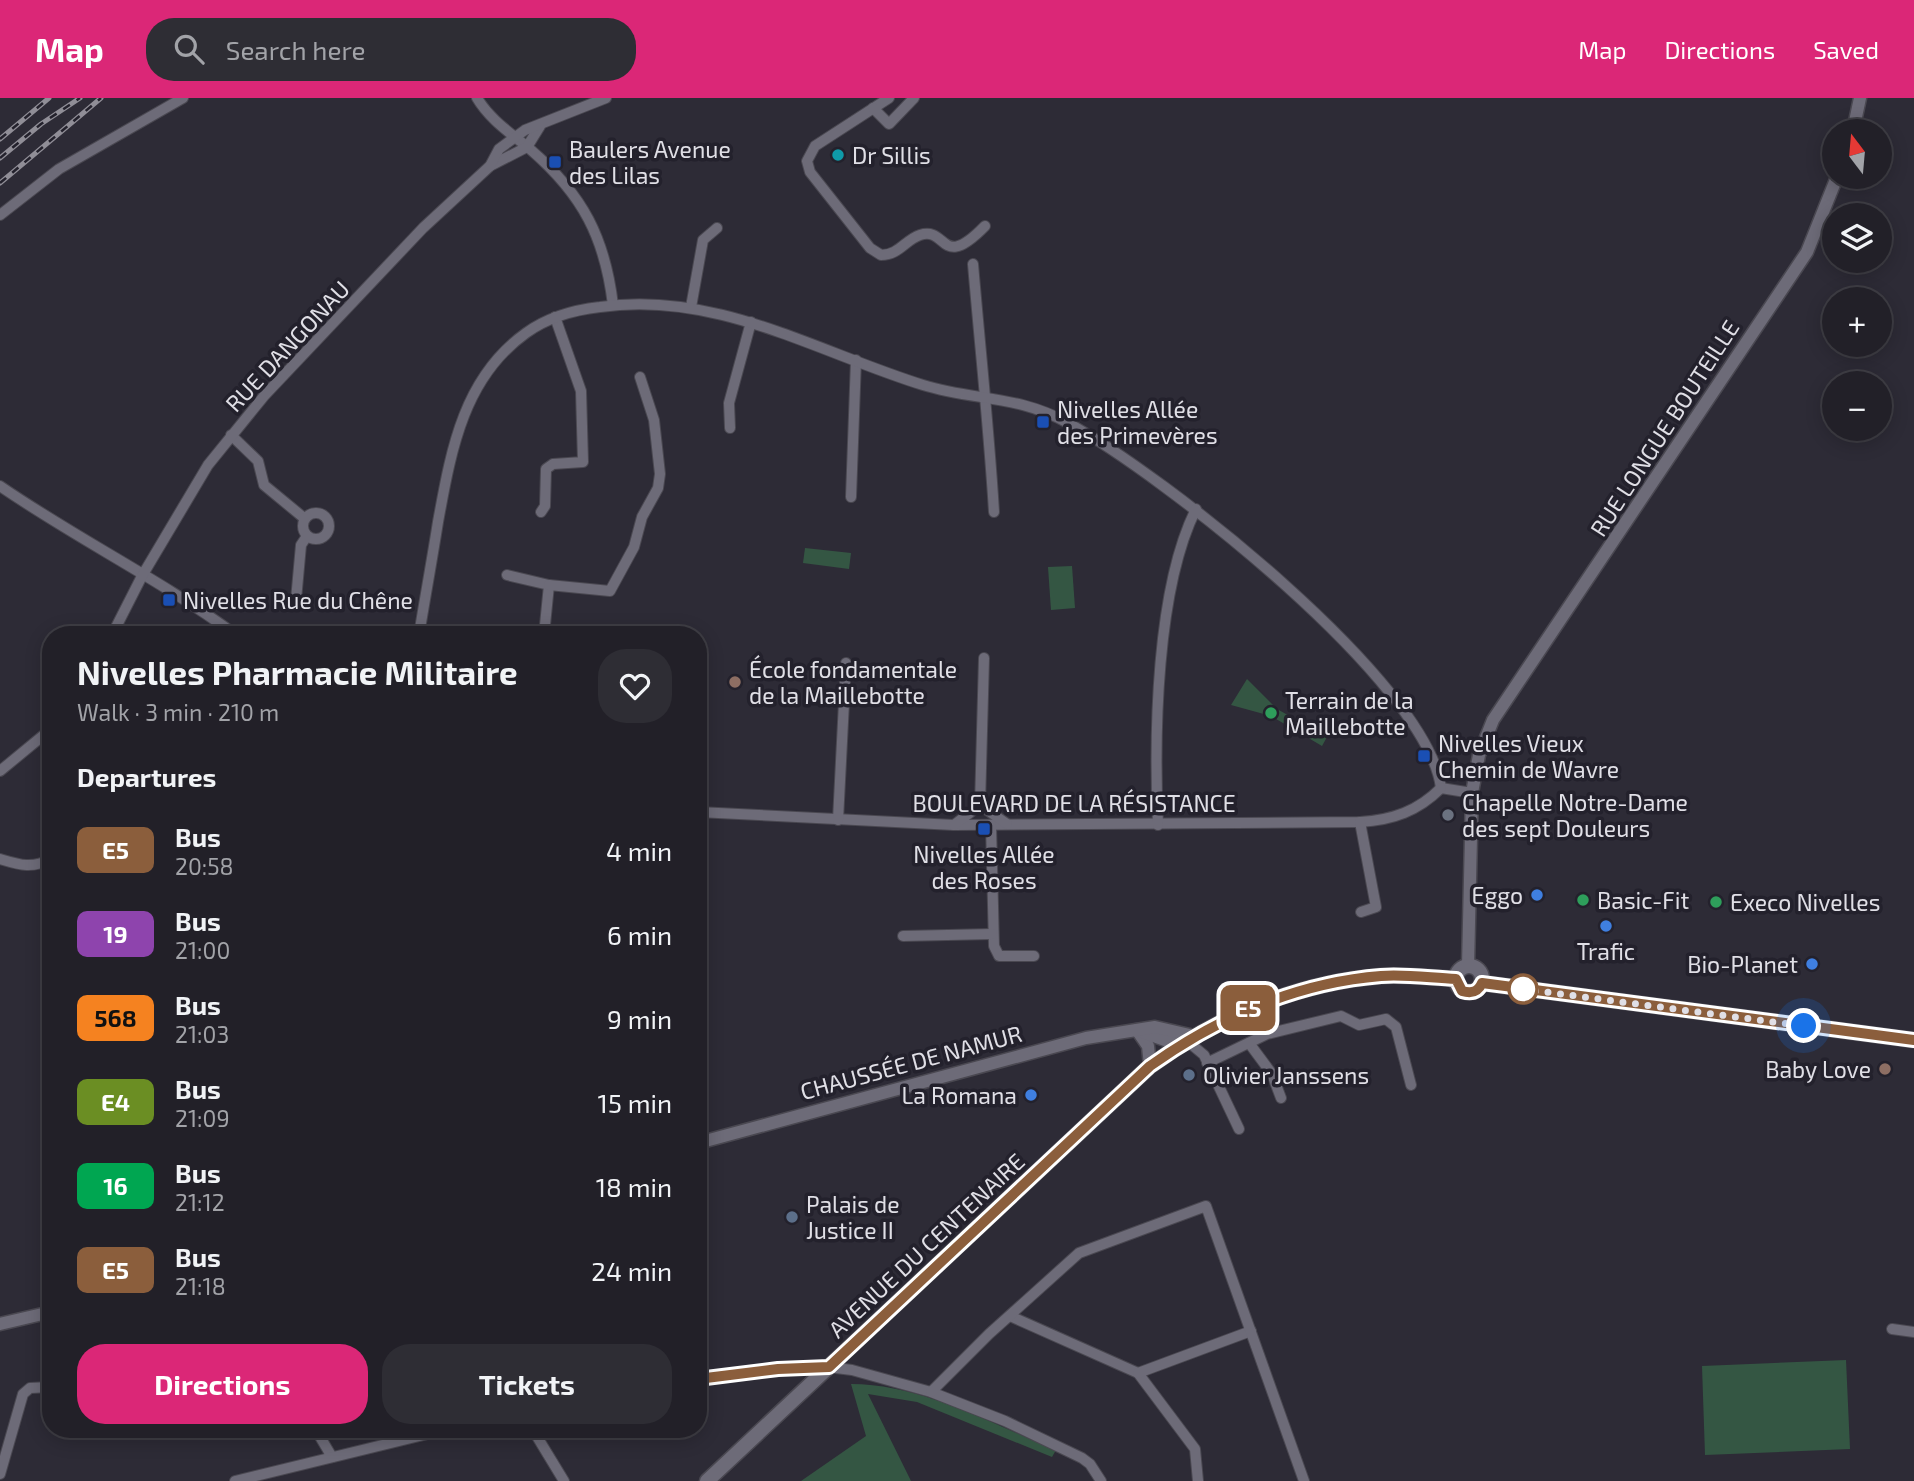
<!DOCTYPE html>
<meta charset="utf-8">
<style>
:root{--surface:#222028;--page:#2e2d34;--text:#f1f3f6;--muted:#a2a3a8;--line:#3f3e45;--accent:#db2777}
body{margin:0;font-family:"Exo 2",sans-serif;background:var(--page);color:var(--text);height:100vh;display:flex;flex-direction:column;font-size:26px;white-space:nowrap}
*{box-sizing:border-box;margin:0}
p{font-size:23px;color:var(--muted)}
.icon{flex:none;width:38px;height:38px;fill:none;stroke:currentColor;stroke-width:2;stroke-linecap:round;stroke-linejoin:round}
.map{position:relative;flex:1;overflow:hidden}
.drawer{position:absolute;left:42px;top:528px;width:665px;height:812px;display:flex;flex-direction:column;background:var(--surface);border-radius:28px;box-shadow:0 4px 18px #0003,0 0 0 2px var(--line)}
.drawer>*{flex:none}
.badge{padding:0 14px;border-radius:10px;font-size:24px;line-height:46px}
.needle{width:46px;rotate:344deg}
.controls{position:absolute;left:1822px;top:21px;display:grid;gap:14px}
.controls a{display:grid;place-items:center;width:70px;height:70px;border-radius:50%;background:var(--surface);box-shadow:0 4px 18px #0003,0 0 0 2px var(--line);font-size:35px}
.you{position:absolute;width:35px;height:35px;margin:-18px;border:5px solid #fff;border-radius:50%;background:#1a73e8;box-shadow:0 0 0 10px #1a73e833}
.map>.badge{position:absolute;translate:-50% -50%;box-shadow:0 0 0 4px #fff}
h2{padding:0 35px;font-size:26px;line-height:63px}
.round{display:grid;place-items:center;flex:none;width:74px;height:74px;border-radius:28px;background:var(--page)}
.head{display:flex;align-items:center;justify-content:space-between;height:119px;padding:0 35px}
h1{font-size:33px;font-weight:700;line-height:52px}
.primary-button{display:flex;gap:14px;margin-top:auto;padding:14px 35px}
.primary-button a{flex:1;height:80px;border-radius:28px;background:var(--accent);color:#fff;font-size:28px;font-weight:700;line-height:80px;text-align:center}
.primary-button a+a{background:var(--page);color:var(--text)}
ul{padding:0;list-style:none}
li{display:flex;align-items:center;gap:21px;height:84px;padding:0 35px}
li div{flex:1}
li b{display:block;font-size:26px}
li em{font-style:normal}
li .badge{min-width:77px;font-weight:700;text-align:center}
header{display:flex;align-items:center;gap:42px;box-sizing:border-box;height:98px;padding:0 35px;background:var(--accent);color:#fff}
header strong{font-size:33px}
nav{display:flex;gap:38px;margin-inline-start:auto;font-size:24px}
.search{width:490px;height:63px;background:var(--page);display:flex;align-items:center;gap:18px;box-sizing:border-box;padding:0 24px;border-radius:28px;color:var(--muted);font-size:26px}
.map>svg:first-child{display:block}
.green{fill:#345643}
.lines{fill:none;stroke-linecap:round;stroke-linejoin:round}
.minor-casing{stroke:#4a4851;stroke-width:12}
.tertiary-casing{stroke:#4a4851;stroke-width:15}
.secondary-casing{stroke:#4a4851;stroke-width:17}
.minor{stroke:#6d6b78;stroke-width:10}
.tertiary{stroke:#6d6b78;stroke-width:12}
.secondary{stroke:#6d6b78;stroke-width:14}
.rail-casing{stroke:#908e97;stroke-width:5}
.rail{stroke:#23212c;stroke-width:2.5;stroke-dasharray:8;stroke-linecap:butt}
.line-casing{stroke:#fff;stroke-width:16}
.line{stroke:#8b5e3c;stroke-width:10}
.walk{stroke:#e0dfe6;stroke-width:7;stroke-dasharray:0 12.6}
.culture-dot{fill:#0f9aa8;stroke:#23212c;stroke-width:2.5}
.transit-dot{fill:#1a4fb4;stroke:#23212c;stroke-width:2.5}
.education-dot{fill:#8d6e63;stroke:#23212c;stroke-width:2.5}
.leisure-dot{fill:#2e9e5b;stroke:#23212c;stroke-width:2.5}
.worship-dot{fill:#6b7280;stroke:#23212c;stroke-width:2.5}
.shop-dot{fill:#3f7fe0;stroke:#23212c;stroke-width:2.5}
.stop-dot{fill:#fff;stroke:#8b5e3c;stroke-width:3.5}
.service-dot{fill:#5c6f8a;stroke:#23212c;stroke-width:2.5}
.labels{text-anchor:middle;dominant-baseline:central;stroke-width:7;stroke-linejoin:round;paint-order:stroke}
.poi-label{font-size:23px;fill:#e0dfe6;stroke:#23212c;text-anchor:start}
.street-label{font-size:23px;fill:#e0dfe6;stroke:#23212c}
</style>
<header>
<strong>Map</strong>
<div class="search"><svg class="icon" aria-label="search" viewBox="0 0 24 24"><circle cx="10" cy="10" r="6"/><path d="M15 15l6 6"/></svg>Search here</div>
<nav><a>Map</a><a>Directions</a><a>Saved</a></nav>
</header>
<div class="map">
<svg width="1914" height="1383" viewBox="0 0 1914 1383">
<rect width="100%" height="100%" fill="#2d2b36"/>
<g class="green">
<path d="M805 450 851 455 849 471 803 465Z"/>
<path d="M1072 468 1075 510 1051 512 1048 469Z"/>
<path d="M1247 581 1277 611 1327 639 1322 648 1271 618 1231 607Z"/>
<path d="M1846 1262 1850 1351 1705 1357 1702 1268Z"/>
<path d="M851 1286C922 1286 992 1326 1056 1352L1052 1359 917 1304 868 1296 911 1383H801L866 1338Z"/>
</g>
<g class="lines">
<defs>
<g id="minor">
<path d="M477 0C490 22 512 36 531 52 583 97 605 140 613 207"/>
<path d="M889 0 815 48 807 63 810 74 870 150 881 157C899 157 905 142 920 137 948 128 940 174 985 128"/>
<path d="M873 10 889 26 914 0"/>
<path d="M490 68 527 49 540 28"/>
<path d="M0 117 59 71 183 0"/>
<path d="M973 166C980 249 989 331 994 414"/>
<path d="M691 209 703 142 717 130"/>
<path d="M730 330 729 305 751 224"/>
<path d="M231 337 258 363 264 387 304 420"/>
<path d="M0 388C77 441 161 482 236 537"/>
<path d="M851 399 856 262"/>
<path d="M541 414 545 408 546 371 553 366 583 364 581 293 555 219"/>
<circle cx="316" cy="428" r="13"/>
<path d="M507 477 549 487 544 537"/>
<path d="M549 487 610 493 634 449 642 419 658 390 660 376 654 322 640 279"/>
<path d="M296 502 301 447 307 438"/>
<path d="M112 537 142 478 208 367 264 298 423 130 490 68 499 51 525 32 606 0"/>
<path d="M419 537C425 500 432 462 438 424 451 353 463 280 526 235 548 219 573 212 600 209 715 192 817 254 923 287 975 303 1018 297 1068 325 1162 376 1428 584 1441 690"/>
<path d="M0 673 51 631"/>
<path d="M1441 690 1472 695"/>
<path d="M980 707 984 560"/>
<path d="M698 714 954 727 1360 724C1393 722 1418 713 1441 690"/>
<path d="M838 722 846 565"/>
<path d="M1360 724 1376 809 1361 814"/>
<path d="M954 727 980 707 1007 726"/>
<path d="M991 727 994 848 999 858H1034"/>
<path d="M1158 727C1154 637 1156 491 1196 411"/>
<path d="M0 761C20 767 32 771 51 761"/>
<path d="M903 838 992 836"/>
<path d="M1186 942 1204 957 1239 1031"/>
<path d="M1249 945 1272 976 1281 1000"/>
<path d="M1207 965 1267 936 1341 918 1359 927 1386 921 1396 929 1411 987"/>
<path d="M1010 1218 1138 1275 1195 1351 1198 1383"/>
<path d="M1892 1231 1914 1234"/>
<path d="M1138 1275 1251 1233"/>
<path d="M698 1281 820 1268 852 1272 931 1294 1005 1323 1082 1360 1090 1366 1101 1383"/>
<path d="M931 1294 989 1236 1079 1155 1206 1108 1304 1383"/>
<path d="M316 1332 332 1359"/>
<path d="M533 1332 564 1383"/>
<path d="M0 1376 23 1296 30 1290 51 1289"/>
<path d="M235 1383 444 1332"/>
</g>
<g id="tertiary">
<path d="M1853 33 1860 0"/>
<path d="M1468 868 1472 695 1479 657 1493 622 1807 154 1837 79"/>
<path d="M1137 932 1148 948 1150 968"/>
<path d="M1140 933 1179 947"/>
<path d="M698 1045 1086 940 1155 929 1194 938"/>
<path d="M0 1226 51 1214"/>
</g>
<g id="secondary">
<circle cx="1469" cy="881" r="13"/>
<path d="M1482 885 1914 942"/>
<path d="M707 1383 1150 968C1219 918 1295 885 1381 878 1405 876 1431 880 1456 881"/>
</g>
</defs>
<use href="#minor" class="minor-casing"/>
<use href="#tertiary" class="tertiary-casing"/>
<use href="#secondary" class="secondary-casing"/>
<use href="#minor" class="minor"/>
<use href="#tertiary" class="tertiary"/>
<use href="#secondary" class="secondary"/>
<defs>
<g id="rail">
<path d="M0 41 49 0"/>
<path d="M0 60 41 26 80 0"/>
<path d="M0 85 101 0"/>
</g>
</defs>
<use href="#rail" class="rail-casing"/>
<use href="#rail" class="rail"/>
</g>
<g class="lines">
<defs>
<path id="line" d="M698 1281 778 1271 829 1269 1150 968C1219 919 1294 885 1381 878 1405 876 1431 880 1456 881L1462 893C1472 896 1478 894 1482 885L1914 942"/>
</defs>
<use href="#line" class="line-casing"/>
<use href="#line" class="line"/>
<path class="walk" d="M1523 891 1804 928"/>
</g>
<circle class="culture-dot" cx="838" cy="57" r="7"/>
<g class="transit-dot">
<rect x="548" y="57" width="14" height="14" rx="3.5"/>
<rect x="1036" y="317" width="14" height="14" rx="3.5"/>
<rect x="162" y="495" width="14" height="14" rx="3.5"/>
<rect x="1417" y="651" width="14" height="14" rx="3.5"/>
<rect x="977" y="724" width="14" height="14" rx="3.5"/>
</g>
<g class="education-dot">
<circle cx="735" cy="584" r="7"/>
<circle cx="1885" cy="971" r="7"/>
</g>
<g class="leisure-dot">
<circle cx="1271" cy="615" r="7"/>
<circle cx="1583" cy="802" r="7"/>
<circle cx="1716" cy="804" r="7"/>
</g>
<circle class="worship-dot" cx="1448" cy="717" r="7"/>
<g class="shop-dot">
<circle cx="1537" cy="797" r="7"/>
<circle cx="1606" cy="828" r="7"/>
<circle cx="1812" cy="866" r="7"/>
<circle cx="1031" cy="997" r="7"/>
</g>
<circle class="stop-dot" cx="1523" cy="891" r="14"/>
<g class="service-dot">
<circle cx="1189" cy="977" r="7"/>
<circle cx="792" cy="1119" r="7"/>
</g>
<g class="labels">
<g class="poi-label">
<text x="569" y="51">Baulers Avenue<tspan x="569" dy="26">des Lilas</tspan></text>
<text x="852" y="57">Dr Sillis</text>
<text x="1057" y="311">Nivelles Allée<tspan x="1057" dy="26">des Primevères</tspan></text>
<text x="183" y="502">Nivelles Rue du Chêne</text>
<text x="749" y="571">École fondamentale<tspan x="749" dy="26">de la Maillebotte</tspan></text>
<text x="1285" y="602">Terrain de la<tspan x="1285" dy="26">Maillebotte</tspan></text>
<text x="1438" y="645">Nivelles Vieux<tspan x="1438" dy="26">Chemin de Wavre</tspan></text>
<text x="1462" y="704">Chapelle Notre-Dame<tspan x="1462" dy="26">des sept Douleurs</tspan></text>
<text x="984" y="756" text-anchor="middle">Nivelles Allée<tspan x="984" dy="26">des Roses</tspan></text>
<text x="1523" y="797" text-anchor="end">Eggo</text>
<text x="1597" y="802">Basic-Fit</text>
<text x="1730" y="804">Execo Nivelles</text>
<text x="1606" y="853" text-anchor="middle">Trafic</text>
<text x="1798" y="866" text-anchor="end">Bio-Planet</text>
<text x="1871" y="971" text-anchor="end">Baby Love</text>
<text x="1203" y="977">Olivier Janssens</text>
<text x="1017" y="997" text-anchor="end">La Romana</text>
<text x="806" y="1106">Palais de<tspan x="806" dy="26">Justice II</tspan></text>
</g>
<g class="street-label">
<text transform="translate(287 248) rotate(-47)">RUE DANGONAU</text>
<text transform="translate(1664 330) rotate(-57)">RUE LONGUE BOUTEILLE</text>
<text x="1074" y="705">BOULEVARD DE LA RÉSISTANCE</text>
<text transform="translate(911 964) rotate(-15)">CHAUSSÉE DE NAMUR</text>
<text transform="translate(926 1147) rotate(-43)">AVENUE DU CENTENAIRE</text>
</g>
</g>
</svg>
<div class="controls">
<a><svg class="needle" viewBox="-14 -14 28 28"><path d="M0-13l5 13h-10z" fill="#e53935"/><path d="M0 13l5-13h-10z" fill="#a2a3a8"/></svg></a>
<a><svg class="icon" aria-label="layers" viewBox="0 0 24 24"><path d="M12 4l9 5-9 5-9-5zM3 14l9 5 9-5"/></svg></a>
<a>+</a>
<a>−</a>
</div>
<div class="you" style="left:1804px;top:928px"></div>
<b class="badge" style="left:1248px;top:910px;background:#8b5e3c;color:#fff">E5</b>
<section class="drawer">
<div class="head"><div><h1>Nivelles Pharmacie Militaire</h1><p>Walk · 3 min · 210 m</p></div><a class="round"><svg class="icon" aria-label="heart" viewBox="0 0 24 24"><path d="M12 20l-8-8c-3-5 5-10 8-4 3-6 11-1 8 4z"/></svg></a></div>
<h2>Departures</h2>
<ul>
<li><span class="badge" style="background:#8b5e3c;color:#fff">E5</span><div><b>Bus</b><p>20:58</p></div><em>4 min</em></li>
<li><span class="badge" style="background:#8e44ad;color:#fff">19</span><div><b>Bus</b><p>21:00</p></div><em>6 min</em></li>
<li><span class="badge" style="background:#f58220;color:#111">568</span><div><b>Bus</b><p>21:03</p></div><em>9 min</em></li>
<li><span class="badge" style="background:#6b8e23;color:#fff">E4</span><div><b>Bus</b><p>21:09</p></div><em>15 min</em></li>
<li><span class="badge" style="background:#00a651;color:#fff">16</span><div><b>Bus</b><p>21:12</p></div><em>18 min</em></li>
<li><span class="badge" style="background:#8b5e3c;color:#fff">E5</span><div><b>Bus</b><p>21:18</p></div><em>24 min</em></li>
</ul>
<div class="primary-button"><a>Directions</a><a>Tickets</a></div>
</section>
</div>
